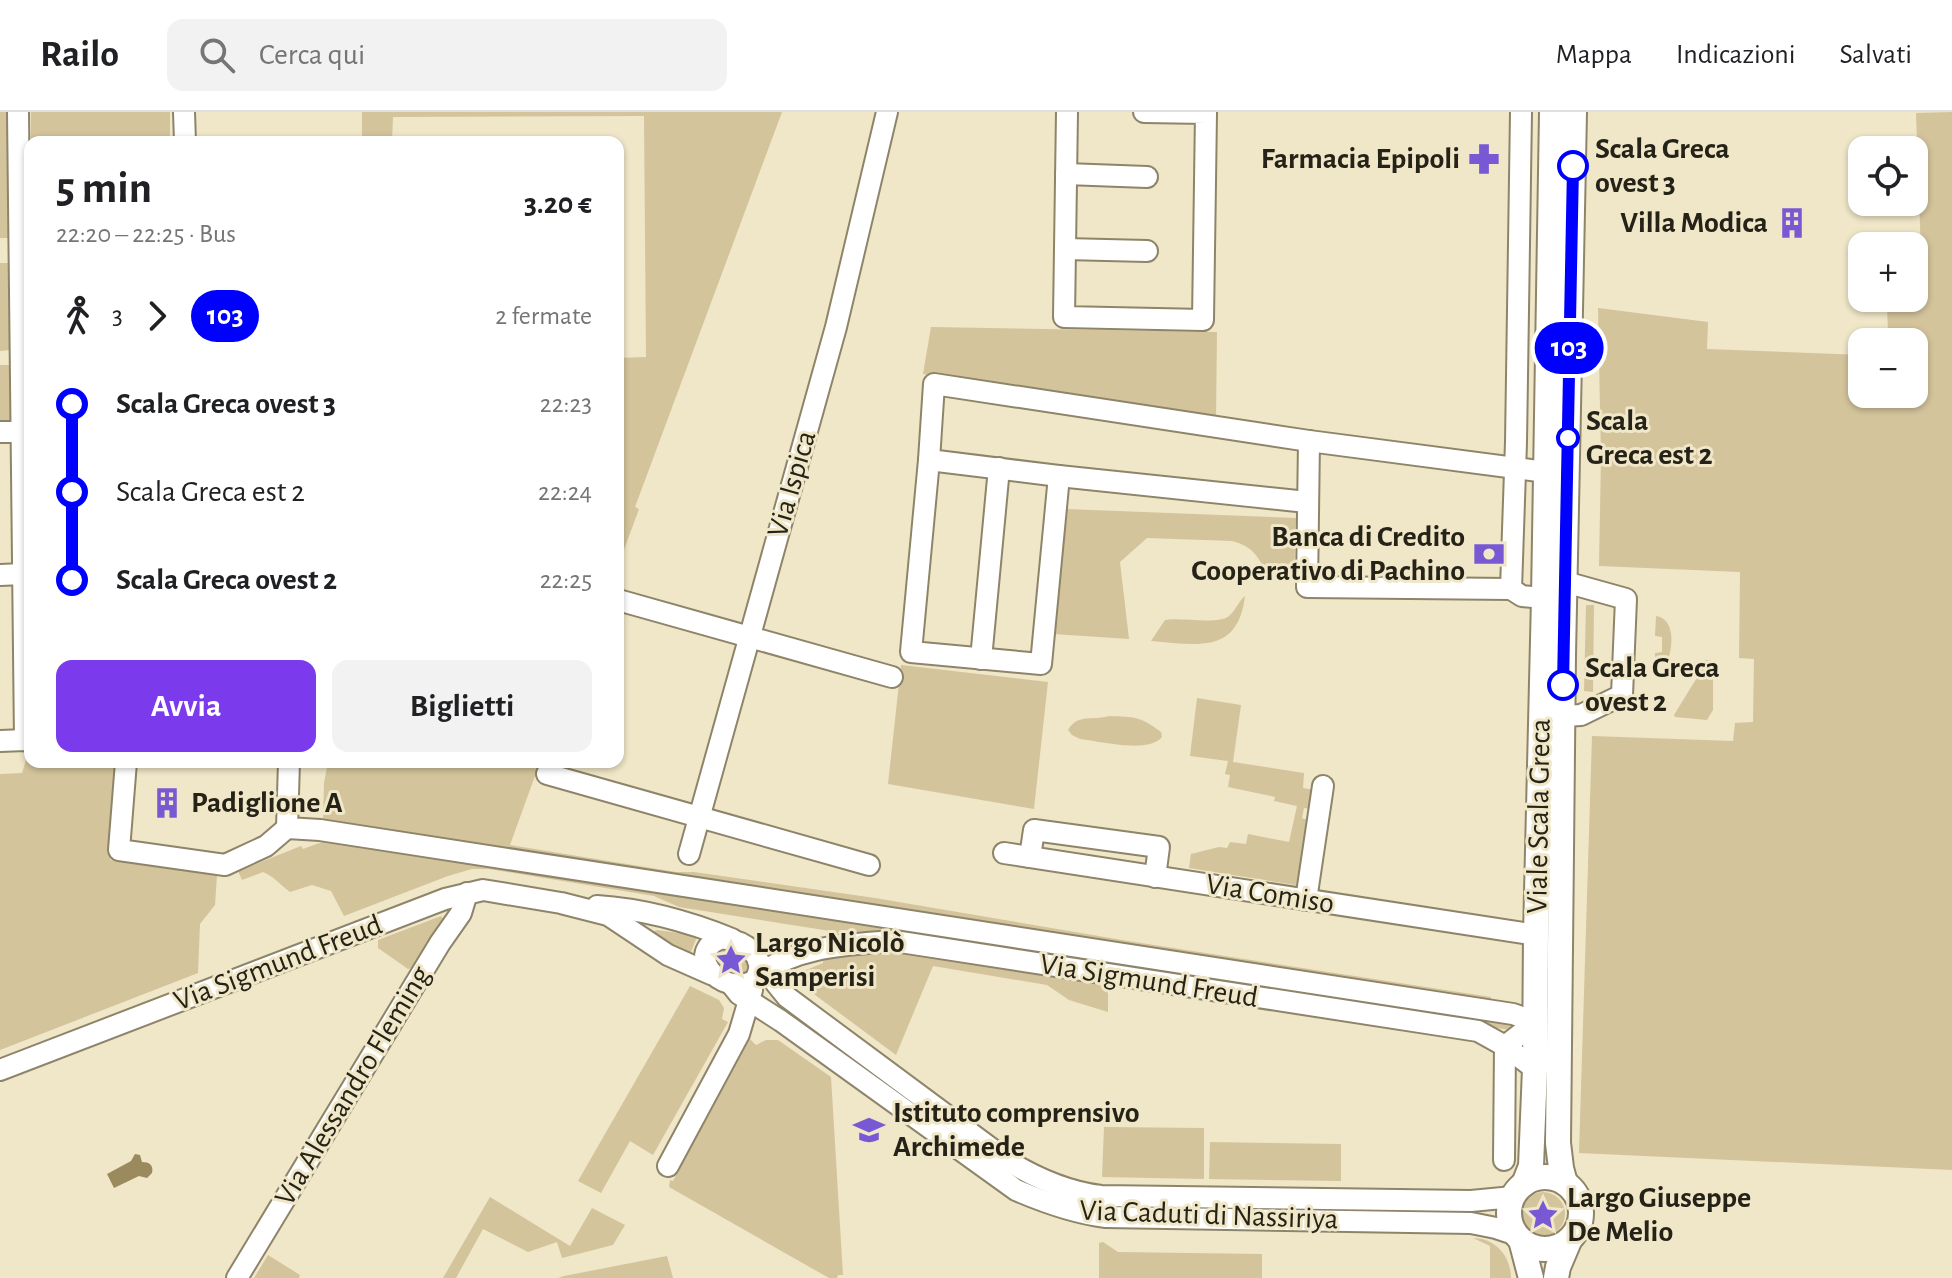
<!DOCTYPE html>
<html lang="it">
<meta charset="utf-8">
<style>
:root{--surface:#fff;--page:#f2f2f2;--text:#202124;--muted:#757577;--line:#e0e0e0;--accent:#7c3aed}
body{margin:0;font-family:"Alegreya Sans",sans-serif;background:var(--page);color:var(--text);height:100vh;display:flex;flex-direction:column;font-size:30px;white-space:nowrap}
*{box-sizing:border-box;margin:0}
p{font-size:26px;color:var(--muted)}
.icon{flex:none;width:44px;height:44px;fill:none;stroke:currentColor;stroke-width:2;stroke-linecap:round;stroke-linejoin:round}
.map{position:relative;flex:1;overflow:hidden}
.sheet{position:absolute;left:24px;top:24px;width:600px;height:632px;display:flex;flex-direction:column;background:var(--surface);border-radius:16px;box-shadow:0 2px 6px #0004}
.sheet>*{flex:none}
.badge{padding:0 16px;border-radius:26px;font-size:28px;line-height:52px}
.fabs{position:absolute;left:1848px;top:24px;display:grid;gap:16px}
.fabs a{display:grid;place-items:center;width:80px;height:80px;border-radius:16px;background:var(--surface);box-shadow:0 2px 6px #0004;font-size:40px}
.map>.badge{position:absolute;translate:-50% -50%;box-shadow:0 0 0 4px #fff}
.legs{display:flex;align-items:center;gap:12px;height:88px;padding:0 32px;font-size:26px}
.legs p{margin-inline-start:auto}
.headline{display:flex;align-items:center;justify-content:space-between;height:136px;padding:0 32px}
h1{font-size:44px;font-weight:700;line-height:60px}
.cta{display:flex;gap:16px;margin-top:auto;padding:16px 32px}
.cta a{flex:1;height:92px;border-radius:16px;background:var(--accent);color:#fff;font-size:32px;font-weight:700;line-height:92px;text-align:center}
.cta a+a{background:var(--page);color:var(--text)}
ul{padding:0 32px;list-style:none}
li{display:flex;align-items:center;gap:28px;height:88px;font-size:30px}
li i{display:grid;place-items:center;width:12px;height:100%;margin:0 10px;background:currentColor}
li i::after{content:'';width:20px;height:20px;margin:-10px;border:6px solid;border-radius:50%;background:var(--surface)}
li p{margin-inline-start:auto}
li:first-child i{background:linear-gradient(#0000 50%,currentColor 0)}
li:last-child i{background:linear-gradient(currentColor 50%,#0000 0)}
header{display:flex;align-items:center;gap:48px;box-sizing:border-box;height:112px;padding:0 40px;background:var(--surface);border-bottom:2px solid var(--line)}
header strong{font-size:38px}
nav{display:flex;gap:44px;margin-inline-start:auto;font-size:28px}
.search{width:560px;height:72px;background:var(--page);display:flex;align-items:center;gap:20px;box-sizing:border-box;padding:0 28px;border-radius:16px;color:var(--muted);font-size:30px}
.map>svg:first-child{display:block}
.green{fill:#d3c49b}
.water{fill:#9a8a5d}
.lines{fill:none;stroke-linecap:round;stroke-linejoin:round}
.minor-casing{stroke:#8e8469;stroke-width:24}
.major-casing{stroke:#8e8469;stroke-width:28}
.path{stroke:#8a846f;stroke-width:3;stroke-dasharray:8 4;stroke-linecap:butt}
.minor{stroke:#fff;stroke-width:20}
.major{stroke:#fff;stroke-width:24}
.line-1-casing{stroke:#fff;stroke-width:18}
.line-1{stroke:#00f;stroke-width:12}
.stop-1-dot{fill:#fff;stroke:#00f;stroke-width:4}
.labels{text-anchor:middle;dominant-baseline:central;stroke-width:6;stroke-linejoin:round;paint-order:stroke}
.stop-label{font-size:30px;font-weight:bold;fill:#252217;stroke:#f0e6c8;text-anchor:start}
.poi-label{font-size:30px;font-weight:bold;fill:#252217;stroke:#f0e6c8;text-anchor:start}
.street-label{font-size:30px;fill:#252217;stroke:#f0e6c8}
</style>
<header>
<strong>Railo</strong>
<div class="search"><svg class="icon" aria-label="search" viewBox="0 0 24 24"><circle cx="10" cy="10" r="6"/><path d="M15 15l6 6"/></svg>Cerca qui</div>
<nav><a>Mappa</a><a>Indicazioni</a><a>Salvati</a></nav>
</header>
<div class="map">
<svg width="1952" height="1166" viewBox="0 0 1952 1166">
<rect width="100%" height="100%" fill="#f0e6c8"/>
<g class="green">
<path d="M0 0H7L9 126H0Z"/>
<rect x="31" y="0" width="139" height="30"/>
<path d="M362 0H782L635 395 639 397 618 454V246L646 245 644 4 393 5 392 30H362Z"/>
<path d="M1952 0V1058L1579 1041 1592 624 1733 629 1735 611 1753 610 1754 547 1739 546 1740 460 1599 454 1601 347 1598 196 1708 210 1707 237 1862 243V282H1914V230H1881L1888 220 1887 194 1894 193V186H1914V168H1922L1916 1Z"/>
<path d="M0 151H9L11 238 0 239Z"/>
<path d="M931 215 1217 220 1216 306 923 262Z"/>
<path d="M0 253H11L12 313H0Z"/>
<path d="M1066 397 1296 406 1294 468 1269 467C1259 446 1255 435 1232 429L1147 426 1120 450 1129 527 1053 522Z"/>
<path d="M1245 484C1238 544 1195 532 1151 529L1165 508C1181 505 1218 513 1229 504 1236 498 1238 490 1245 484Z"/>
<path d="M1586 493H1594L1593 580 1584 579Z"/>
<path d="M1656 504C1676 507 1673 536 1667 551L1655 552V541L1662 540V525L1655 524Z"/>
<path d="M1705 548 1713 549V598L1707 608 1675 605 1674 603 1701 559Z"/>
<path d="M901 553 1048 570 1034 697 888 672Z"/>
<path d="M1197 586 1241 593 1233 650 1304 661 1303 676 1315 678 1313 697 1304 696 1302 706 1311 709 1302 774 1189 756 1191 742 1219 735 1227 736 1230 730 1246 732 1248 722 1289 730 1297 694 1274 689 1275 685 1228 675 1230 663 1225 662 1228 649 1190 644Z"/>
<path d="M1109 604C1135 605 1140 604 1161 620L1162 625C1149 642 1099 629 1080 627L1072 623 1068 618C1078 601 1093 609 1109 604Z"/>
<path d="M27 645H30V650H116L110 748 217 763 215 793 200 812 198 861 0 938V662L22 661Z"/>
<path d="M328 650H540L510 733 676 760H694L875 786 1128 829 1491 885 1490 894 323 708 324 671Z"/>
<path d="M322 726 1513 910 1512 917 1510 918 875 819 871 823 829 828 830 819 679 795 654 784 489 757H472L448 764 344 804 331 779 312 773 290 780C279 772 276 766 263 760L242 768 238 759 301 734 303 737 322 730Z"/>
<path d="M441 804 443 807 413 856 408 857 378 836V828Z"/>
<path d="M657 818 694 823 697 825 691 840 687 841 653 821 654 819Z"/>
<path d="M888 836 1108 869V900L1069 888 1047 873 933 854 896 943 799 871 796 866 799 861 823 851V846Z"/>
<path d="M726 837C739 841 752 846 746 861 734 864 723 861 716 849 717 843 720 840 726 837Z"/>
<path d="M690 874 719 888 724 896 722 907 728 910 653 1043 630 1029 601 1081 578 1069Z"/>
<path d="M750 927 756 933 766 928H778L831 965 843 1163H838L837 1166H829L669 1075 670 1068 673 1069Z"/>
<path d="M1104 1015 1204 1016V1067L1102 1065Z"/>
<path d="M1210 1030 1341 1032V1069L1209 1067Z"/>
<circle cx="1543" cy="1102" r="22"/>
<path d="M490 1085 570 1134 592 1096 625 1113 613 1133 562 1146 557 1130 528 1140 483 1117 456 1166H443Z"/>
<path d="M1473 1126C1495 1126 1511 1144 1511 1166H1490V1134Z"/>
<path d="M1103 1130 1118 1140 1262 1142V1166H1099V1131Z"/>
<path d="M268 1143 300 1163 299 1166H254Z"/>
<path d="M667 1144 673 1166H558L564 1164Z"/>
</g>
<path class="water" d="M135 1042 140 1043 142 1050C149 1050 154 1053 152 1061L147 1066 139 1064 114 1076 107 1062 131 1049Z"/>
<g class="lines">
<defs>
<g id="minor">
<path d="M18 0 25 628"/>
<path d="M184 0 185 30"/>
<path d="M1067 0 1064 205 1203 208 1206 1 1144 0"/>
<path d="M1066 62 1147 65"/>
<path d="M1065 137 1147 139"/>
<path d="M0 320H30"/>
<path d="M1309 329 1307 475 1511 477 1522 484 1544 486"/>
<path d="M929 348 911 540 1041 552 1059 364"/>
<path d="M1307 390 1059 364 929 348 934 272 1309 329 1546 360"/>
<path d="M0 463 23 462"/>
<path d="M1511 477 1516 330 1521 0"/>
<path d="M618 488 892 565"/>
<path d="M981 547 999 356"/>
<path d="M1563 604 1581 603 1622 583 1626 487 1565 470"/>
<path d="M0 629 25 628 30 630"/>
<path d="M126 650 119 738 225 753 266 734 287 716"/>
<path d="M289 650 287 716 320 718 1513 902 1536 910"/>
<path d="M547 662 869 753"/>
<path d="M1004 741 1536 823"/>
<path d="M689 742 836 215 887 0"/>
<path d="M1030 745 1034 718 1159 735 1155 765"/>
<path d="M1306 788 1323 674"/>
<path d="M597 794C644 797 690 810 732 827"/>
<path d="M722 826C743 829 771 844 754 869 719 885 683 840 722 826Z"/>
<path d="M758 849 787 885 1008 1049C1036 1066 1068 1080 1101 1084L1471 1089 1513 1085"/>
<path d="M758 863C798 834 846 833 894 829L1478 919 1505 934 1535 957"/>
<path d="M731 872 739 882 781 909 1016 1078C1046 1091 1074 1101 1106 1105L1471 1111 1496 1116 1517 1123"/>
<path d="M0 958 445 787 483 778 561 791 608 803 668 843 711 862"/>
<path d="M1504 1048 1505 934 1536 910"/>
<path d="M668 1054 739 922 752 878"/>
<path d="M237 1166 440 831 461 801 467 781"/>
</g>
<g id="major">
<circle cx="1545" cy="1101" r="36"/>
<path d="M1565 1071 1561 1056 1558 1031 1563 543 1574 0"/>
<path d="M1524 1072 1531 1054 1535 957 1536 823 1544 486 1552 0"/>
<path d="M1521 1128 1531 1166"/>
<path d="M1556 1166 1558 1155 1569 1129"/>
</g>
</defs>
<use href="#minor" class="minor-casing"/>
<use href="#major" class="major-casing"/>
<path class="path" d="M1585 1082 1589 1100 1586 1117"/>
<use href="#minor" class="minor"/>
<use href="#major" class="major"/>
</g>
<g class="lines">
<defs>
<path id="line-1" d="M1563 573 1573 54"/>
</defs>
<use href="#line-1" class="line-1-casing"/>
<use href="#line-1" class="line-1"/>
</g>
<defs>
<symbol id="pharmacy-bare" viewBox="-9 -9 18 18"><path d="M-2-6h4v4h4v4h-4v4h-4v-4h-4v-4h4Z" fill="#7959d3" stroke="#f0e6c8" stroke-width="2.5" paint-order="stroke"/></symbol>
<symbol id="building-bare" viewBox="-9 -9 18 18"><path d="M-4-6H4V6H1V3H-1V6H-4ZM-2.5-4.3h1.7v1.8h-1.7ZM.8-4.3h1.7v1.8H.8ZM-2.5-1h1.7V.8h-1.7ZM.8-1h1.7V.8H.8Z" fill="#7959d3" stroke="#f0e6c8" stroke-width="2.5" paint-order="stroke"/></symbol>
<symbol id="bank-bare" viewBox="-9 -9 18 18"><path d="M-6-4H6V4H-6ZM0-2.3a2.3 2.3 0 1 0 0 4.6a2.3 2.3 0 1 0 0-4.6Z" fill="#7959d3" stroke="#f0e6c8" stroke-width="2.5" paint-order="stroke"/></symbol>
<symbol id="sight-bare" viewBox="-9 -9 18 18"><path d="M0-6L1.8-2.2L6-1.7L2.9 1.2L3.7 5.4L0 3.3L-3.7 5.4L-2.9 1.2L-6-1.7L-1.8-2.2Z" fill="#7959d3" stroke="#f0e6c8" stroke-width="2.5" paint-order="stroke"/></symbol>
<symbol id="school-bare" viewBox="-9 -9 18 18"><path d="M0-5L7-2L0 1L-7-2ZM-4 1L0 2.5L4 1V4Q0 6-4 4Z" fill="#7959d3" stroke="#f0e6c8" stroke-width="2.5" paint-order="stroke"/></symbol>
</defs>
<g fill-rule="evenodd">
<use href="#pharmacy-bare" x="1462" y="25" width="44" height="44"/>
<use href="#building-bare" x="1770" y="89" width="44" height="44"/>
<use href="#bank-bare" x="1467" y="420" width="44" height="44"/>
<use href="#building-bare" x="145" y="669" width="44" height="44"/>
<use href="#sight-bare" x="709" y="826" width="44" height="44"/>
<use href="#school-bare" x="847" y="996" width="44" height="44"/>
<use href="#sight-bare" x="1521" y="1081" width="44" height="44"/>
</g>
<g class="stop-1-dot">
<circle cx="1573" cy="54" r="14"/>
<circle cx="1568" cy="326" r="10"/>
<circle cx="1563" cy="573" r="14"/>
</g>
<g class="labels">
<g class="stop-label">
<text x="1595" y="37">Scala Greca<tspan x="1595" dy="34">ovest 3</tspan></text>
<text x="1586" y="309">Scala<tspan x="1586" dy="34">Greca est 2</tspan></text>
<text x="1585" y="556">Scala Greca<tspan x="1585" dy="34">ovest 2</tspan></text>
</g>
<g class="poi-label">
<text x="1460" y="47" text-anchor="end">Farmacia Epipoli</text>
<text x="1768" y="111" text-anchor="end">Villa Modica</text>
<text x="1465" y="425" text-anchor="end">Banca di Credito<tspan x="1465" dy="34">Cooperativo di Pachino</tspan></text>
<text x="191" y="691">Padiglione A</text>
<text x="755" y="831">Largo Nicolò<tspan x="755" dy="34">Samperisi</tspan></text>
<text x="893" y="1001">Istituto comprensivo<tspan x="893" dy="34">Archimede</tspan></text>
<text x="1567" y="1086">Largo Giuseppe<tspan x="1567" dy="34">De Melio</tspan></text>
</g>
<g class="street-label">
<text transform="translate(792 372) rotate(-74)">Via Ispica</text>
<text transform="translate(1539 704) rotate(-89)">Viale Scala Greca</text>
<text transform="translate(1270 782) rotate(9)">Via Comiso</text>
<text transform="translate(278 851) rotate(-21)">Via Sigmund Freud</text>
<text transform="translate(1149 869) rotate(9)">Via Sigmund Freud</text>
<text transform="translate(353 974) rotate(-59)">Via Alessandro Fleming</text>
<text transform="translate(1209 1103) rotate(2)">Via Caduti di Nassiriya</text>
</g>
</g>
</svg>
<div class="fabs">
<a><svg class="icon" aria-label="locate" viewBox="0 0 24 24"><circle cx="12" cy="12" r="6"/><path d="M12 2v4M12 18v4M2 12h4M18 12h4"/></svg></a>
<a>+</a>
<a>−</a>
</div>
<b class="badge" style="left:1569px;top:236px;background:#00f;color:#fff">103</b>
<section class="sheet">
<div class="headline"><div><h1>5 min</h1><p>22:20 – 22:25 · Bus</p></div><b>3.20 €</b></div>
<div class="legs"><svg class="icon" aria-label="walk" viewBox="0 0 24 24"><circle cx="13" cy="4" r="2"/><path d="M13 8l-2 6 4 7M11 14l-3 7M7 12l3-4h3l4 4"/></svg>3<svg class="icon" aria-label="forward" viewBox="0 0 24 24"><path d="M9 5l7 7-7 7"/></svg><b class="badge" style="background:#00f;color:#fff">103</b><p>2 fermate</p></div>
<ul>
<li><i style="color:#00f"></i><b>Scala Greca ovest 3</b><p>22:23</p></li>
<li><i style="color:#00f"></i><span>Scala Greca est 2</span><p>22:24</p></li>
<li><i style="color:#00f"></i><b>Scala Greca ovest 2</b><p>22:25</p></li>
</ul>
<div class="cta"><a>Avvia</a><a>Biglietti</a></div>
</section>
</div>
